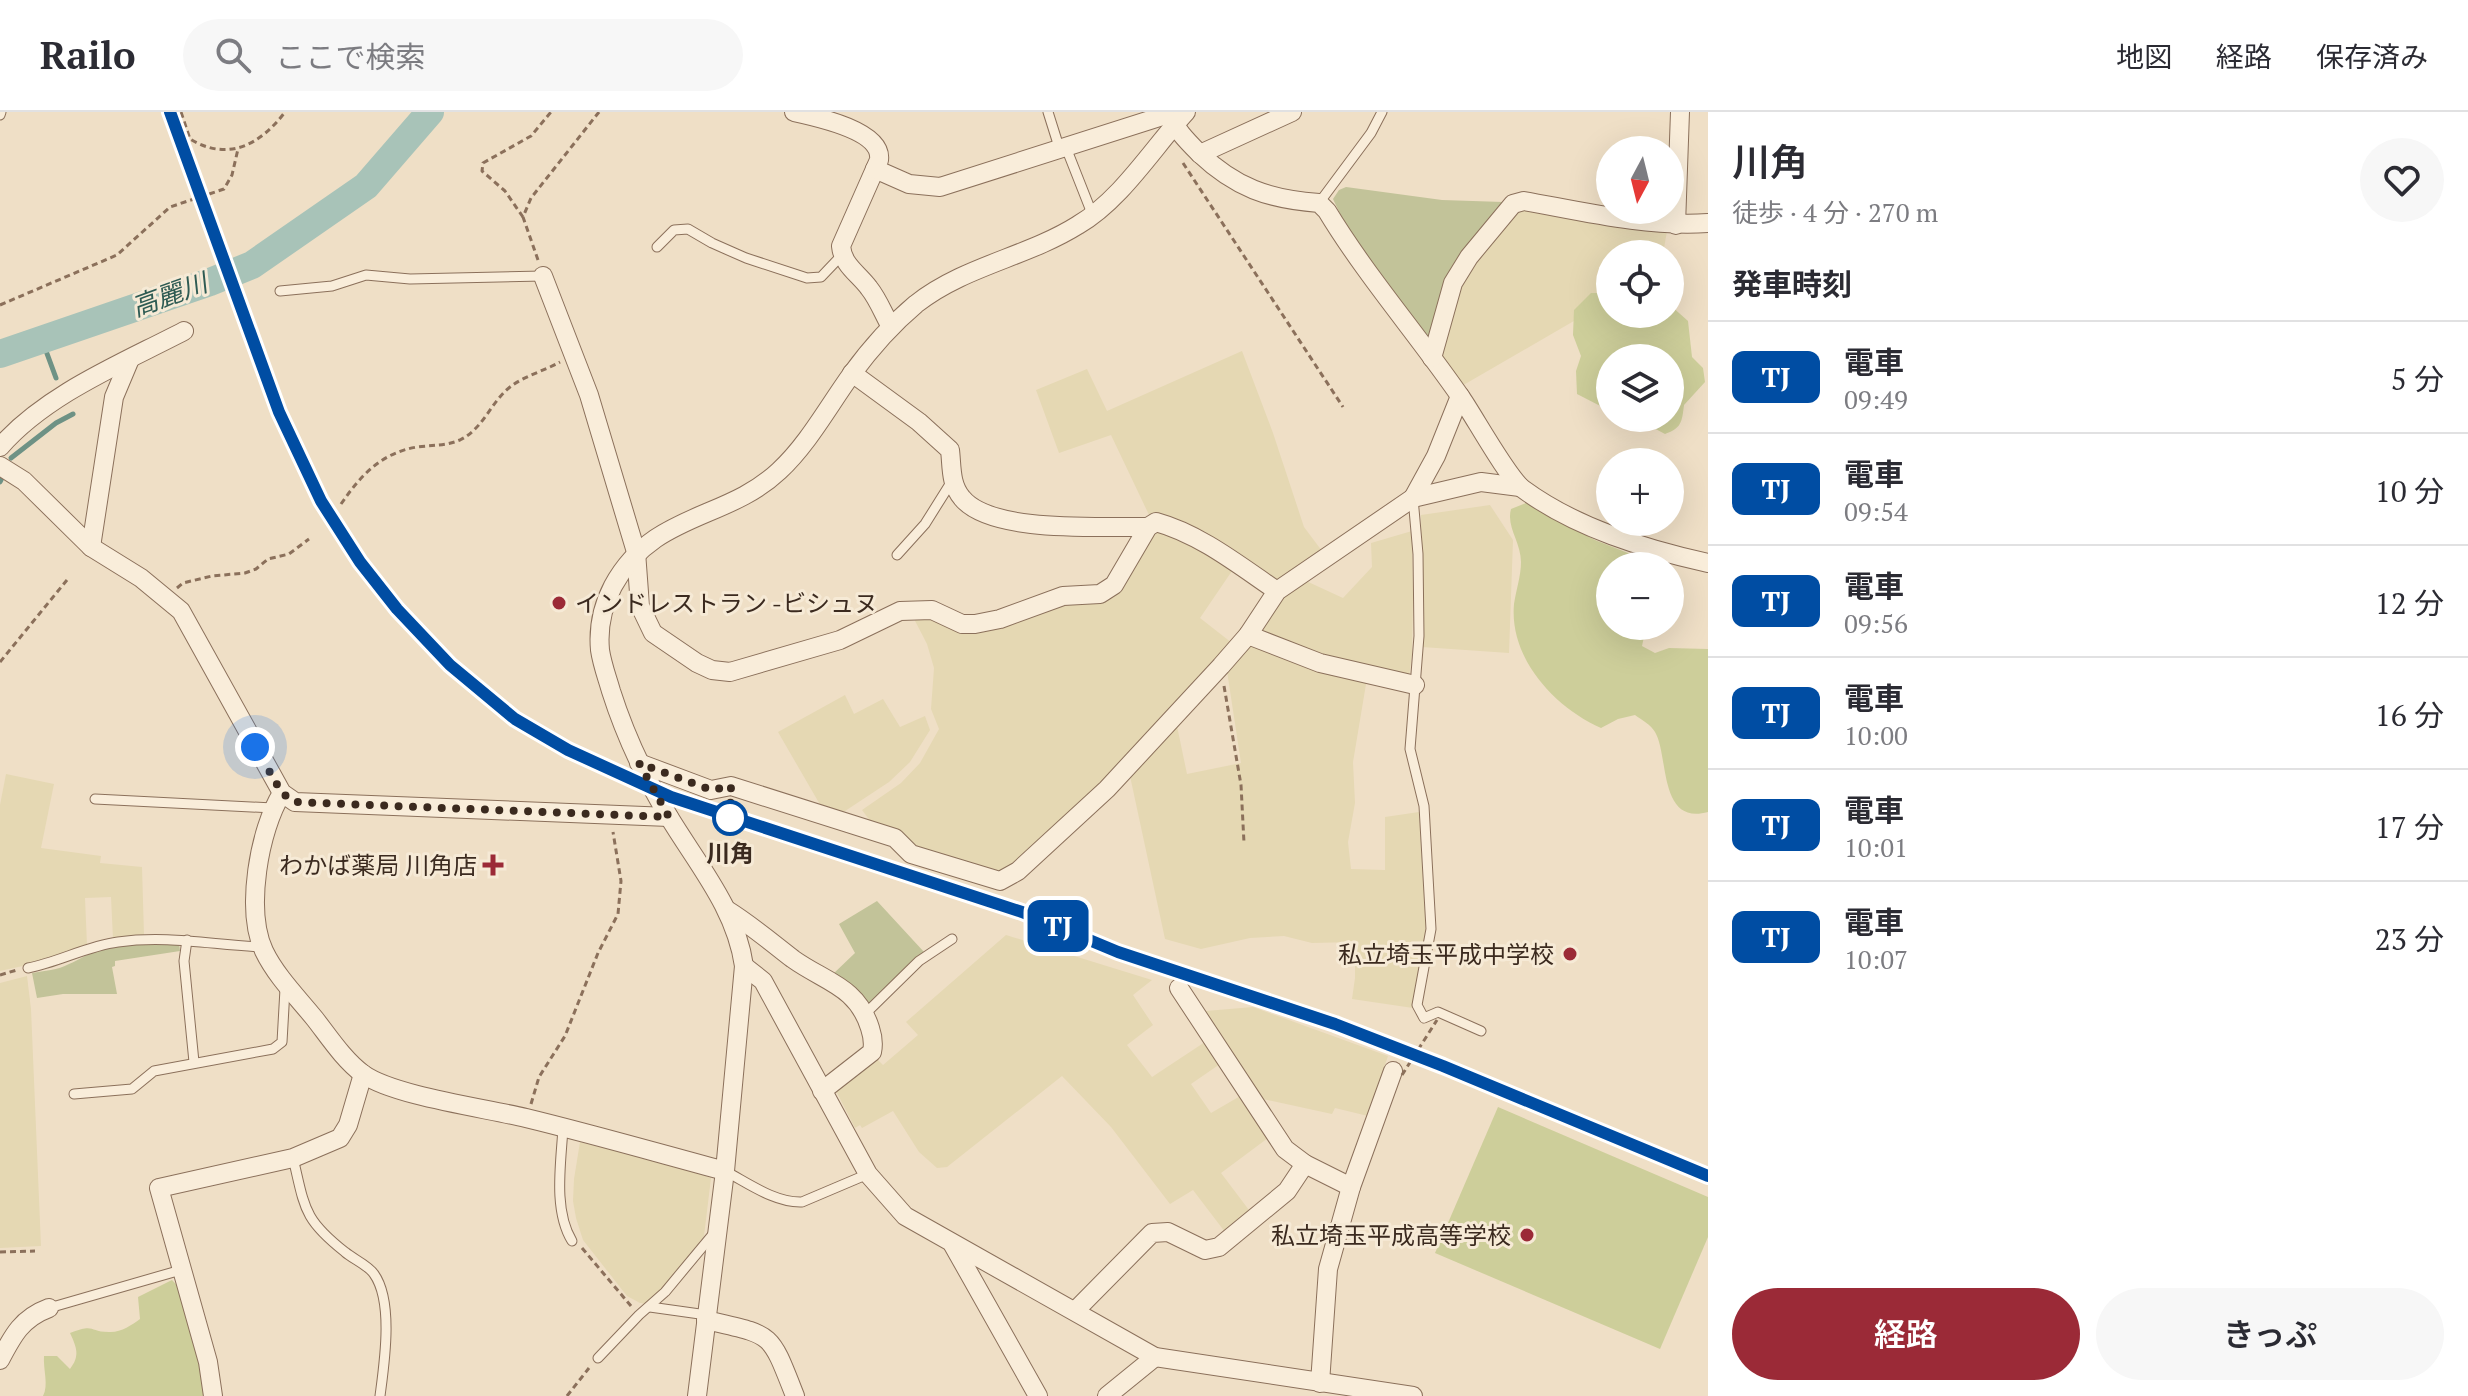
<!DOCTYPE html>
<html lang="ja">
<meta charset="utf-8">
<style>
:root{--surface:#fff;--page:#f7f7f7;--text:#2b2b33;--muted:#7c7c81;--line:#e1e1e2;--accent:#9b2a37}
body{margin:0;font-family:"PT Serif","Noto Sans JP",serif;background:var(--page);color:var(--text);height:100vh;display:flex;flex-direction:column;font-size:30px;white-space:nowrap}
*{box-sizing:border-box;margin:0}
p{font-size:26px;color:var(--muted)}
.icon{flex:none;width:44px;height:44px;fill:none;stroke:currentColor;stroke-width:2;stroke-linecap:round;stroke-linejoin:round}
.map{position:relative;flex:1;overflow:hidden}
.side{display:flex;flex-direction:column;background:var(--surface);width:760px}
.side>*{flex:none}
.badge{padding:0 16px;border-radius:12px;font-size:28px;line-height:52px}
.needle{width:52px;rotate:187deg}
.controls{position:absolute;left:1596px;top:24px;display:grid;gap:16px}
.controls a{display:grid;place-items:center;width:88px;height:88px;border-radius:50%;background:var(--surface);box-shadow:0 8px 32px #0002;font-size:40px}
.you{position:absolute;width:40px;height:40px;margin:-20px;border:6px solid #fff;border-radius:50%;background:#1a73e8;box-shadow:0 0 0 12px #1a73e833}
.map>.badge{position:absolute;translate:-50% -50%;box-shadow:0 0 0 4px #fff}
h2{padding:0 24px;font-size:30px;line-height:72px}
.round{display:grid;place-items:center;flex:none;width:84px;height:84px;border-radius:42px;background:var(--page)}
.overview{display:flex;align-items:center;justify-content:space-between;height:136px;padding:0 24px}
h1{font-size:38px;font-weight:600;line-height:60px}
.action{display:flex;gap:16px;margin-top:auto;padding:16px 24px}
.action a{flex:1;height:92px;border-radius:48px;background:var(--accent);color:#fff;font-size:32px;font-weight:600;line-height:92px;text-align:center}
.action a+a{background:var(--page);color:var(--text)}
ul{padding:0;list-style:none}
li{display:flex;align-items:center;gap:24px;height:112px;padding:0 24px;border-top:2px solid var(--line)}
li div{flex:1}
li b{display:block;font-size:30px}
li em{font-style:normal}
li .badge{min-width:88px;font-weight:700;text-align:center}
header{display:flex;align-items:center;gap:48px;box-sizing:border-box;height:112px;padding:0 40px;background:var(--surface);border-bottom:2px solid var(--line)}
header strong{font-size:38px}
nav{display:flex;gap:44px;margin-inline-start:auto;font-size:28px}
.search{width:560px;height:72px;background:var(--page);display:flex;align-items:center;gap:20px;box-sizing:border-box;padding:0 28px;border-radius:44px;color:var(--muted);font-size:30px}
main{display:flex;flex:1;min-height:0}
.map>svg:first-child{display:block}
.farmland{fill:#e5d8b3}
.green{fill:#cdce9a}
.cemetery{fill:#c2c399}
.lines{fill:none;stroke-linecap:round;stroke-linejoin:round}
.stream{stroke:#6e9285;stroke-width:5}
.river{stroke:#a8c3b8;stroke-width:28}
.lane-casing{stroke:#8b705b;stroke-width:11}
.street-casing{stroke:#8b705b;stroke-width:20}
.path{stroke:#8b705b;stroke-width:3;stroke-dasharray:6 4;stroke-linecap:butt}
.lane{stroke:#f9edda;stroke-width:9}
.street{stroke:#f9edda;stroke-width:18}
.rail-casing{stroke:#3b2a1f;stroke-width:8}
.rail{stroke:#f6ead6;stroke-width:5;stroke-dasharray:15;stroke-linecap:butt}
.path-bridge{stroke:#8b705b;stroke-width:3;stroke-dasharray:6 4;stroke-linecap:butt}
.line-casing{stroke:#fff;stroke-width:18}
.line{stroke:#004da3;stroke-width:12}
.walk{stroke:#3b2a1f;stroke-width:8;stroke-dasharray:0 14.4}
.poi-dot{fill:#9b2a37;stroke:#f6ead6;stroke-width:3}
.stop-dot{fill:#fff;stroke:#004da3;stroke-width:4}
.labels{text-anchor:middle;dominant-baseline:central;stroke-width:6;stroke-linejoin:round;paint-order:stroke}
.poi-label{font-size:24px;fill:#3b2a1f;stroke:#f6ead6;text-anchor:end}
.stop-label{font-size:24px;font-weight:bold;fill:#3b2a1f;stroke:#f6ead6}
.water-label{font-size:26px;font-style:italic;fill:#2e5b53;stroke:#f6ead6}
</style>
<header>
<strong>Railo</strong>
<div class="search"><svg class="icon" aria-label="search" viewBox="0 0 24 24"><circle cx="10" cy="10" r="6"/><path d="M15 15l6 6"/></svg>ここで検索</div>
<nav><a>地図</a><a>経路</a><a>保存済み</a></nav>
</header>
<main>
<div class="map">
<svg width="1708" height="1284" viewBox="0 0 1708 1284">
<rect width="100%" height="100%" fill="#efdfc6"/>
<g class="farmland">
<path d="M1527 94 1667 119 1663 142H1610V188L1460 275 1438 242 1456 173 1517 100Z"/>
<path d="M1242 239 1273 321 1304 415 1322 439 1277 471 1150 405 1111 323 1059 341 1036 278 1087 257 1107 299Z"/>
<path d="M1490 393 1513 428 1509 541 1422 535 1421 403Z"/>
<path d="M1160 416 1234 456 1200 506 1232 531 1146 629 1001 764 914 736 874 714 862 698 901 671 920 651 939 617 931 597 934 556 927 532 912 503 925 504 966 517 1049 493 1088 488 1152 419Z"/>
<path d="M1412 419 1413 485 1412 542 1409 565 1324 548 1259 518 1280 485 1304 468 1343 486 1372 455 1371 431Z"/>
<path d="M1253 530 1367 566 1353 650 1355 691 1348 730 1351 757 1385 758V705L1419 700 1427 819 1413 896 1352 887 1355 866V830L1312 831 1284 824 1250 826 1201 837 1165 827 1130 664 1177 614 1187 662 1241 651 1227 559Z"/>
<path d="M845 583 854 602 883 587 900 615 925 604 930 618 910 650 889 670 839 703 822 696 778 620Z"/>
<path d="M6 662 54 672 41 736 101 744 100 751 142 755 144 823 113 827 111 785 85 786 87 833 74 836 59 846 0 859V693Z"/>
<path d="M1006 823 1152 868 1133 883 1153 913 1127 933 1152 965 1205 930 1220 952 1191 972 1211 1001 1242 983 1268 1026 1221 1061 1252 1102 1225 1120 1193 1078 1170 1092 1111 1015 1062 964 947 1055 937 1056 919 1040 893 999 862 1016 860 1013 855 1016 835 977 874 944 883 953 918 923 906 910Z"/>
<path d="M27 864 31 897 41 1134 0 1136V871Z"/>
<path d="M1253 895 1388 944 1368 1004 1335 996 1332 1002 1258 986 1206 904V899Z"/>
<path d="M580 1030 686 1057 711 1066 704 1124 659 1182 648 1192 640 1191 627 1184 583 1128 576 1106 573 1089 574 1067Z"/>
</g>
<g class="green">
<path d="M1591 181H1605L1610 185V202H1670V193L1688 209 1692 245 1703 256 1705 270 1684 293C1682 309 1682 316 1665 322L1635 306H1670V246H1610V299L1577 282 1576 259 1581 244 1573 223 1574 198Z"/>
<path d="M1526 391 1595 428 1638 445V454H1610V514H1642L1645 520 1642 534 1655 541 1669 536 1708 537V700C1658 714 1669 643 1655 620 1651 613 1642 608 1635 603L1618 607 1601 616C1554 595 1509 546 1514 492 1516 478 1521 464 1521 450 1521 430 1506 415 1511 397Z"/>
<path d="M1498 995 1708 1085V1125L1660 1237 1435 1141Z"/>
<path d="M172 1168C183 1179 179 1183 184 1196 195 1224 200 1254 206 1284H43C49 1273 43 1258 44 1244H57L70 1257C80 1244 77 1236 70 1221 96 1211 88 1220 109 1220 120 1221 132 1213 140 1207L138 1185Z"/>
</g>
<g class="cemetery">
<path d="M1346 75 1442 88 1503 90 1436 218 1425 229 1354 131 1333 87 1339 78Z"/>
<path d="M877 789 924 840 865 895 832 863 855 841 839 812Z"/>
<path d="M179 831 180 839 115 849V854L112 855 117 882H63L37 886 32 861C44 859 58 858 69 852 79 848 86 842 97 839 124 831 152 831 179 831Z"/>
</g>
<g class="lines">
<g class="stream">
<path d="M42 228 56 266"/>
<path d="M11 346 56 311 73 302"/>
<path d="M0 370 1 368"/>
</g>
<path class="river" d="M0 242 210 170 252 153 366 74 430 0"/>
<defs>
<g id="lane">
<path d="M1048 0 1059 35"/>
<path d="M0 3 1 0"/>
<path d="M1065 33 1093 104"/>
<path d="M1319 91 1371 21 1382 0"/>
<path d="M657 135 674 118 688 117 712 131 746 146 807 166 821 165 842 143"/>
<path d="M280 179 332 174 366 163 410 167 543 164"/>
<path d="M1413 386 1418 442 1419 524 1410 637 1424 694 1431 817 1417 893 1424 906 1438 900 1481 919"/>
<path d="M897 443 925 412 952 369"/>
<path d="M95 687 273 696"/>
<path d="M187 828 184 849 194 950"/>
<path d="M28 856C59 850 87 834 118 830 168 823 213 833 262 835"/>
<path d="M865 902 919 849 952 827"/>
<path d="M74 982 132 977 154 959 273 937 282 930 285 877"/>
<path d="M563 1016C561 1051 553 1098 572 1129"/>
<path d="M293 1046C305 1096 303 1107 345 1140 353 1147 368 1153 374 1162 394 1190 384 1253 380 1284"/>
<path d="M725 1059C748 1071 775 1091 802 1090L868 1062"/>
<path d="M650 1195 707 1203"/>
<path d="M49 1196 181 1158"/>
<path d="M598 1246 639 1203 665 1180 714 1121"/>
</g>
<g id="street">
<path d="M794 0C817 5 883 19 879 48L841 134C843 154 858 161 869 176 878 187 884 203 891 215"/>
<path d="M1169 0C1174 16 1187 29 1199 41 1236 76 1268 87 1319 91L1327 99C1367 165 1418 223 1462 287 1475 306 1508 366 1523 377 1576 416 1645 437 1708 451"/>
<path d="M1200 42 1292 0"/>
<path d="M875 57 909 72 940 75 1169 2"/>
<path d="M1676 113 1680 0"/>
<path d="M543 164 589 283 636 440 640 494 653 521 697 551 712 558 730 560 840 528 900 499 932 498 962 512H975L1000 507 1063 484 1100 482 1114 473 1148 415 1156 410C1200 422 1240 454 1277 479"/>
<path d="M1432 246 1453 171 1469 145 1513 92 1524 89C1585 100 1646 115 1708 111"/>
<path d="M852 261 919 310 950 338C952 354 950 372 962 386 991 422 1104 414 1148 415"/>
<path d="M0 335C46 282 123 251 184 219"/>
<path d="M0 354 24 369 91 435 141 466 181 499 282 681 295 690 669 705"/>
<path d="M1413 386 1436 344 1460 284"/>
<path d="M91 435 114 285 130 247"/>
<path d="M1248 523 1320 551 1415 573"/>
<path d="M639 651 711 678 731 674 895 726 911 742 1000 769 1018 759 1107 677 1221 554 1248 523 1277 479 1413 386 1481 370 1520 375"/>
<path d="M282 681C259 718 245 798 264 839 276 864 298 886 315 907 329 925 344 948 363 962 394 984 485 996 526 1006 592 1022 658 1041 725 1059"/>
<path d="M727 798C751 813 771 830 793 847 825 870 857 874 870 916 873 925 874 931 872 940L822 979"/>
<path d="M744 854 763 869 868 1062 905 1104 1155 1245 1413 1284"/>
<path d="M1179 876 1285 1037 1305 1052 1351 1075"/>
<path d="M953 1133 1038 1284"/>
<path d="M1075 1199 1152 1121 1168 1120 1205 1138 1219 1135 1287 1079 1305 1052"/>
<path d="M706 1208C774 1224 769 1218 795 1284"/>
<path d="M0 1248C13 1223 22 1206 49 1196"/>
<path d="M1320 1271 1328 1157 1351 1075 1393 959"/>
<path d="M213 1284 208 1250 159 1076 293 1046 340 1026 348 1013 363 962"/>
<path d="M697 1284 725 1059 744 854C736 797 698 753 669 705 644 664 625 623 611 579 607 565 602 552 600 538 598 516 603 493 613 474 653 400 726 409 779 359 808 332 828 295 851 263 870 237 891 213 916 192 964 154 1027 145 1078 113 1121 88 1153 36 1186 0"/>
<path d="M1107 1284 1155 1245"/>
</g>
</defs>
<use href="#lane" class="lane-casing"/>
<use href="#street" class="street-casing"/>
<g class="path">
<path d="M181 0 190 27C228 50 260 33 285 0"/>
<path d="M1183 51 1343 295"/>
<path d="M523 105 505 79 482 59 483 51 531 24 551 0"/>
<path d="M538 148 523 105 531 86 599 0"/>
<path d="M0 193 117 143 170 95 224 77 232 63 238 37"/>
<path d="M341 392C361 363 381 341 417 335 432 333 446 334 460 328 484 316 490 291 510 275 524 264 544 259 560 250"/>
<path d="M177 476 183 471 212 464 245 461 256 457 268 447 289 442 309 427"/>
<path d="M0 550 67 468"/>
<path d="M1224 574 1241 673 1244 731"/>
<path d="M0 863 17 858"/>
<path d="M531 992 539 965 565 924 598 841 618 802 621 769 613 720"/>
<path d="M582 1136 631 1194"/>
<path d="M0 1140 35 1139"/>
<path d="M567 1284 589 1256"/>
</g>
<use href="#lane" class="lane"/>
<use href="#street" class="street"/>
<defs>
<path id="rail" d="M170 0 279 300 321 389 348 433 397 497 450 553 515 607 568 638 671 685 1022 800 1118 840 1335 912 1443 954 1708 1064"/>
</defs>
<use href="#rail" class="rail-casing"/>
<use href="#rail" class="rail"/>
<path class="path-bridge" d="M1402 963 1437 908"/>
</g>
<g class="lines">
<defs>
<path id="line" d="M170 0 279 300 321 389 360 450 397 497 450 553 515 607 568 638 671 685 1022 800 1118 840 1335 912 1443 954 1708 1064"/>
</defs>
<use href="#line" class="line-casing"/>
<use href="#line" class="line"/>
<path class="walk" d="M255 635 282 681 295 690 669 705 639 651 711 678 731 674 730 706"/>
</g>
<g class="poi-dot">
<circle cx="559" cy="491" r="8"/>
<path d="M489 741h8v8h8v8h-8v8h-8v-8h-8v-8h8z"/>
<circle cx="1570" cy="842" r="8"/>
<circle cx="1527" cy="1123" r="8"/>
</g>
<circle class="stop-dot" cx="730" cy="706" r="16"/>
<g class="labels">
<g class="poi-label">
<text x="575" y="491" text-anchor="start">インドレストラン -ビシュヌ</text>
<text x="477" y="753">わかば薬局 川角店</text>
<text x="1554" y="842">私立埼玉平成中学校</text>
<text x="1511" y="1123">私立埼玉平成高等学校</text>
</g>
<g class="stop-label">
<text x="730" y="741">川角</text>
</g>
<g class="water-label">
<text transform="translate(169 182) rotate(-20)">高麗川</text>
</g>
</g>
</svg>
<div class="controls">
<a><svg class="needle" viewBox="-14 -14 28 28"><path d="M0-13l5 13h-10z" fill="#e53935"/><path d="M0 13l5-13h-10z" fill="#7c7c81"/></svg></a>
<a><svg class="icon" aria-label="locate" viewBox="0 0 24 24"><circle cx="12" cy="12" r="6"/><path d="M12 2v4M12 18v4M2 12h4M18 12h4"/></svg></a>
<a><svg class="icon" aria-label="layers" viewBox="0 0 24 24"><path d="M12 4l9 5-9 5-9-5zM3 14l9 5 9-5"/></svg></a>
<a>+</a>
<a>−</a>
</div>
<div class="you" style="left:255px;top:635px"></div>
<b class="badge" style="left:1058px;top:814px;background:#004da3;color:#fff">TJ</b>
</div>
<section class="side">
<div class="overview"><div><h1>川角</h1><p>徒歩 · 4 分 · 270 m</p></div><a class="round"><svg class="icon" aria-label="heart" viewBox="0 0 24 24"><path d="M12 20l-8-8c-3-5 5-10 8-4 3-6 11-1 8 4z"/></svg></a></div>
<h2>発車時刻</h2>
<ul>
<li><span class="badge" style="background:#004da3;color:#fff">TJ</span><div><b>電車</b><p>09:49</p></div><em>5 分</em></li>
<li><span class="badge" style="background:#004da3;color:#fff">TJ</span><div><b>電車</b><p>09:54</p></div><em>10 分</em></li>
<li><span class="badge" style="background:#004da3;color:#fff">TJ</span><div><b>電車</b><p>09:56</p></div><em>12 分</em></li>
<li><span class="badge" style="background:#004da3;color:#fff">TJ</span><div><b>電車</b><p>10:00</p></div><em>16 分</em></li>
<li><span class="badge" style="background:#004da3;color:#fff">TJ</span><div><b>電車</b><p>10:01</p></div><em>17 分</em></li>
<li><span class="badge" style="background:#004da3;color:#fff">TJ</span><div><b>電車</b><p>10:07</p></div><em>23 分</em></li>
</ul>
<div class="action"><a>経路</a><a>きっぷ</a></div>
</section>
</main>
